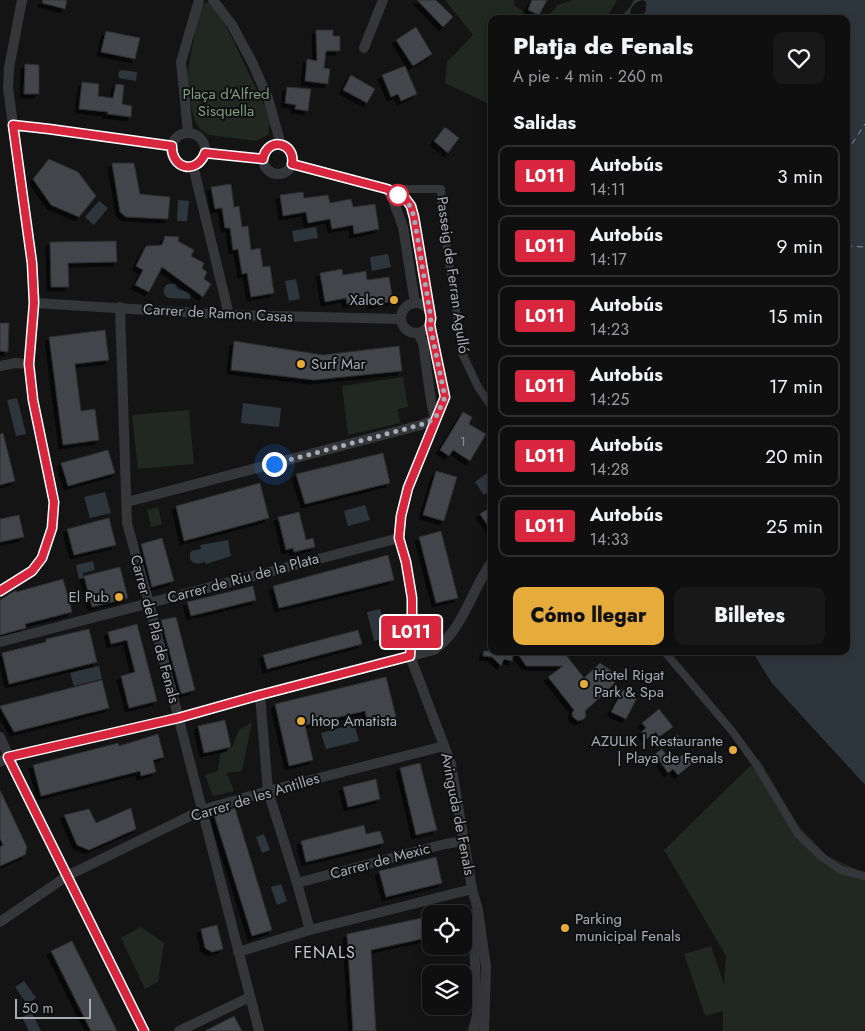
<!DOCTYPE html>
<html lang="es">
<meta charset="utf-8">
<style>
:root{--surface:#0f0f10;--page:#181819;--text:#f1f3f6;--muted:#9b9c9f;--line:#2f2f30;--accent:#e6ac3b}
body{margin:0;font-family:Jost,sans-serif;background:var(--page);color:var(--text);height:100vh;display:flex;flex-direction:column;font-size:19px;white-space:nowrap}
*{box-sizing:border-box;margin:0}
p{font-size:16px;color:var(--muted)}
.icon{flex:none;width:28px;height:28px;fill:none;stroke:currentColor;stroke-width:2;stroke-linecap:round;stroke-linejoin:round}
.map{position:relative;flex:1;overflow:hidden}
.details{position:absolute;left:488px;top:15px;width:362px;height:640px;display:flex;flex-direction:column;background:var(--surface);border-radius:10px;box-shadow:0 2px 12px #0003,0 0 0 1px var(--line)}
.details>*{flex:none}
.badge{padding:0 10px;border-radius:4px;font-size:18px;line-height:32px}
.fabs{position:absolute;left:422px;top:905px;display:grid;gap:10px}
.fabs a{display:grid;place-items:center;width:50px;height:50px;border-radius:10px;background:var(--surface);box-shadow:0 2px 12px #0003,0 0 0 1px var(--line);font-size:25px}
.scale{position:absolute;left:15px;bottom:12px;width:76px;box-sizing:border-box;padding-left:5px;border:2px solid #a6abb5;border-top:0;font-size:14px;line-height:18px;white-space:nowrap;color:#a6abb5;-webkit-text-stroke:4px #0f0f10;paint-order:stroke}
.you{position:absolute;width:25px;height:25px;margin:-12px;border:4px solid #fff;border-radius:50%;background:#1a73e8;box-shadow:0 0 0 8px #1a73e833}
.map>.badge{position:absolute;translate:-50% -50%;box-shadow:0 0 0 2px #fff}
h2{padding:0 25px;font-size:19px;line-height:45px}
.round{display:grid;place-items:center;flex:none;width:52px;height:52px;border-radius:10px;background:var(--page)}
.overview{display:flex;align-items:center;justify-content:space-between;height:85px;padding:0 25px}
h1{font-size:24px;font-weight:800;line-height:38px}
.primary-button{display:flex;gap:10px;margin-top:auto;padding:10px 25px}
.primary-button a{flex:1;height:58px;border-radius:10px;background:var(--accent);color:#111;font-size:20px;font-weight:800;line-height:58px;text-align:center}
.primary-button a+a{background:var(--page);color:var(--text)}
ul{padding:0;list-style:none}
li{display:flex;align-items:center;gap:15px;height:62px;margin:0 10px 8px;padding:0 15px;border:2px solid var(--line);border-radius:10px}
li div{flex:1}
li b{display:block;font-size:19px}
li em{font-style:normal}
li .badge{min-width:55px;font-weight:700;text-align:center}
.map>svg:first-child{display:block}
.green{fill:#202821}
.water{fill:#2e363d}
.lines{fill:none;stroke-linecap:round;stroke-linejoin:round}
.ferry{stroke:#7f98ae;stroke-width:1;stroke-dasharray:6 5;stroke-linecap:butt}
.building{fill:#434448;stroke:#2e2e31;filter:url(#shadow)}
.pedestrian{stroke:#35363a;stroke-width:8}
.minor{stroke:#35363a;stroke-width:10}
.line-casing{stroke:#fff;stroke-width:11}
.line{stroke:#d7263d;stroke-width:8}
.walk{stroke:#a6abb5;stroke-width:5;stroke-dasharray:0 9}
.stop-dot{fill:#fff;stroke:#d7263d;stroke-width:2.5}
.poi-dot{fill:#e6ac3b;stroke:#0f0f10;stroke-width:2}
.labels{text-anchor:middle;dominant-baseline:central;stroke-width:4;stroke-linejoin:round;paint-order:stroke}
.number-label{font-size:12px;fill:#8d919a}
.park-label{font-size:15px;fill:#7e9f80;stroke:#0f0f10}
.street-label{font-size:15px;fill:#a6abb5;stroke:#0f0f10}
.poi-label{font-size:15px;fill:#a6abb5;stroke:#0f0f10;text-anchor:start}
.neighbourhood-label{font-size:16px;letter-spacing:1px;fill:#c7cad1;stroke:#0f0f10}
</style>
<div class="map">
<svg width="865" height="1031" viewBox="0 0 865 1031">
<defs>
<filter id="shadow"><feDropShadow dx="-4" dy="4" stdDeviation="0" flood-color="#0009"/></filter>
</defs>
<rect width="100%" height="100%" fill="#141415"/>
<g class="green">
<path d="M445 0H514V5L533 19H491V105L445 83 447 62 473 35Z"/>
<path d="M572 0H617L606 19H545L558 5 570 1Z"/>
<path d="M208 2 218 12 231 36 265 107 270 121 268 135 256 141 209 135 200 129 195 121 187 91V74L199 12 201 5Z"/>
<path d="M403 377 408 407 398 409 400 423 348 435 342 386Z"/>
<path d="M189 410 194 464 138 469 132 415Z"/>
<path d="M158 507 162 524 151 527 147 510Z"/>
<path d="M252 722 242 771 227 773 234 791 213 796 205 775 218 771 220 754 232 747 239 730Z"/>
<path d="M759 759 798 825 827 856 865 873V1031H723V1011L705 1016 684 954 711 946 724 985 726 956 664 850 749 767Z"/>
<path d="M141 927 164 943 158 982 145 989 121 938Z"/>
</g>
<g class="water">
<path d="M634 0H865V785L771 682 752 651H846V19H640L646 11V2L643 0C634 2 628 9 631 19H619L631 6Z"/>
<path d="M121 70 137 72 136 81 119 78 118 73Z"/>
<path d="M178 200 189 201 187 221H177Z"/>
<path d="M99 201 108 208 94 225 85 217Z"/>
<path d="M316 227 318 238 294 242 292 231Z"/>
<path d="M388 254 391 267 372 271 370 257Z"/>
<path d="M296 279 300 299 289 301 285 281Z"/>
<path d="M168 284H175L178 289 191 293 190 299 168 298C162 294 162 288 168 284Z"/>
<path d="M17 398 26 434 16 436 7 400Z"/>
<path d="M243 403 281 408 279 427 241 423Z"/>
<path d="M491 470V490L484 495 475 482Z"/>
<path d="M105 492 111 513 90 518 84 497Z"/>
<path d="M365 505 370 520 348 526 344 511Z"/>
<path d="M228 540 231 556 206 564 205 562C198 564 194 565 190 559V553L192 551 201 549 200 545Z"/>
<path d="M93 561 95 570 83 573 84 578 79 579 76 565Z"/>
<path d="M380 609 388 637 374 641 367 612Z"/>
<path d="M99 666 102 679 74 686 70 673Z"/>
<path d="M354 724 359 741 326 749 321 733Z"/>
<path d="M677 734 682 740 672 749 667 743Z"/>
<path d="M264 834 270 850 262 853 256 837Z"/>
<path d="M281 884 287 901 277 905 271 887Z"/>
<path d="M24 981 36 998 27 1004 15 987Z"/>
<path d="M32 1013 41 1031H29L22 1017Z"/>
</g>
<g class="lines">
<g class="ferry">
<path d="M846 153 865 124"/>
<path d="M846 246 865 247"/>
</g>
</g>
<g class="building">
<path d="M43 0H67L65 9 42 3Z"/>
<path d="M417 0H436L453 17 443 27Z"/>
<path d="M532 0H547L539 15 528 10Z"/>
<path d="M416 27 432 54 413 66 396 40Z"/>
<path d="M316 30H333V36H340V51H326L324 68 330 69 328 84 305 81 307 59 317 61Z"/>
<path d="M106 31 140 38 135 59 101 52Z"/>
<path d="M25 64 39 65V94H24Z"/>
<path d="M405 66 417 94 401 101 398 94 391 97 382 75Z"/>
<path d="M351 75 375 89 367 103 343 90Z"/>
<path d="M82 82 99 84 98 96 113 98 116 84 124 85 122 104 132 106 131 117 107 114 108 112 79 109Z"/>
<path d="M287 87 311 89 308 111 295 109 296 105 285 103Z"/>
<path d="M445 127 459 138 448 153 434 141Z"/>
<path d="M49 159 78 172 96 196 79 217 51 205 33 179Z"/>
<path d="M112 163H134L140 194 170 197 168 219 126 217 120 212Z"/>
<path d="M231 184 234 207 239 206 242 227 248 226 251 250 260 248 263 267 270 266 274 293 251 297 247 273 242 274 238 249 233 250 230 228H225L222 208 215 209 211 187Z"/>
<path d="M303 192 304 198 328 195 330 203 351 199 353 207 375 204 379 229 354 234 353 225 332 229 330 219 308 223 306 212 283 216 280 195Z"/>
<path d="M165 236 179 237 178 241 194 250 191 256 204 263 202 268 207 272 204 279 211 284 203 297 162 267 149 292 135 285 143 270 136 266 146 246 162 245Z"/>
<path d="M116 241 117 262 68 263 69 287H51L50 242Z"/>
<path d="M342 269 343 275 366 271 367 280 389 277 393 301 371 305 370 299 347 304 346 298 325 302 320 273Z"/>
<path d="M0 323H9L8 352 0 351Z"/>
<path d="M105 330 109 360 75 364 81 411 95 409 99 440 63 445 49 337Z"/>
<path d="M234 341 323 355 399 346 402 371 314 380 231 370Z"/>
<path d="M463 412 472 417 469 424 486 434 470 461 453 450 449 456 440 450Z"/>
<path d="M3 433 15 481 0 485V434Z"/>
<path d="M108 450 115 473 68 486 61 463Z"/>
<path d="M383 453 390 483 305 504 296 474Z"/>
<path d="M436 471 457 477 444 521 423 515Z"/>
<path d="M260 483 269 518 184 541 176 506Z"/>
<path d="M491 507V530L480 514Z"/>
<path d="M299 512 306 540 313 538 315 547 294 552 293 548 286 550 278 517Z"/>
<path d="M19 515 24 537 0 542V519Z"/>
<path d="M109 518 116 545 74 555 67 529Z"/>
<path d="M441 531 458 598 436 603 419 537Z"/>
<path d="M162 538 174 581 152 587 141 544Z"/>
<path d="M388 555 394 580 279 608 273 586Z"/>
<path d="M120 567 128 598 92 607 84 576Z"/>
<path d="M63 579 72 612 25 624 26 628 0 635V600L16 590V592Z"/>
<path d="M253 586 256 600 191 616 187 602Z"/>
<path d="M176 617 195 690 181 694 161 620Z"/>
<path d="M137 624 157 701 129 708 121 676 135 672 127 640 111 644 108 632Z"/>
<path d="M89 629 97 662 9 684 2 653 46 642V639Z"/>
<path d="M358 630 362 644 267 669 263 655Z"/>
<path d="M484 651H514L512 661 504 659 501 666 492 657 483 656Z"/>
<path d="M516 651H563L584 678 600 663 620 677 609 689 585 711 586 716 584 719 578 721 573 717 572 713 574 710 548 677 563 666H526Z"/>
<path d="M386 677 396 717 368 724 365 711 305 725 313 760 289 766 275 704Z"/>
<path d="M102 680 109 708 14 732 0 707V706Z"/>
<path d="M623 690 637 698 626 719 611 712Z"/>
<path d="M659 709 673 727 659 737 656 732 647 739 641 732 646 728 642 723Z"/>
<path d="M225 720 231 747 204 753 198 726Z"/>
<path d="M158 734 164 757 153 760 156 772 141 776 140 771 41 796 33 765 118 743 119 746Z"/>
<path d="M662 749 672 763 686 752 694 762 678 775 673 769 668 773 655 754Z"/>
<path d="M420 763 437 830 416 835 400 768Z"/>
<path d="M376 779 380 799 348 807 343 787Z"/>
<path d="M0 790 27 847 25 855 0 866V847L3 845 0 838Z"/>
<path d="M131 808 136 829 89 850 77 845 64 815 89 809 96 823Z"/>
<path d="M235 808 272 930 252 936 214 815Z"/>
<path d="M364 825 366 834 380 831 384 843 306 862 301 841Z"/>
<path d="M436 857 442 883 386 897 379 871Z"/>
<path d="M431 916V937L371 950 376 1031H353L347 934Z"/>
<path d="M217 925 223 949 212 952 205 948 201 929Z"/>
<path d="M72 941 117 1031H91L51 951Z"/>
<path d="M234 1016 242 1031H205Z"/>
</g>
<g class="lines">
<g class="pedestrian">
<path d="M390 189H441L442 213 462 353 478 387 491 406"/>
<path d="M664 651 732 731 756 764 798 834 822 857 841 870 865 876"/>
</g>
<g class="minor">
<path d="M213 0 232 25 252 62 268 98 281 145"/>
<path d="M364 48 383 0"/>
<path d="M13 125 49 129 172 146"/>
<path d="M188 132 181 62 199 0"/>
<circle cx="188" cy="150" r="17"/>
<circle cx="278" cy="159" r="15"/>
<path d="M205 153 263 159"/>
<path d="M292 164 387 189 405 198 411 206 414 217 429 311"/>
<path d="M193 166 229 315"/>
<path d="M387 189 393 200 403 227 415 303"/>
<path d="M35 303 229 315 401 319"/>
<circle cx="416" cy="318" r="15"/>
<path d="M120 307 127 523 149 603 259 1031"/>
<path d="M430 325 445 397 407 488 401 516 399 538 406 562 412 598 411 630 410 656 451 764 472 889 478 910 486 967 484 1031"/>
<path d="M418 333 423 343 431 401 435 419"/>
<path d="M0 366 15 363 29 364"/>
<path d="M127 502 421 425 435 419"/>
<path d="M0 591 32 571 42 558 52 528 54 502 33 400 29 364 35 303 32 263 8 88 9 68 22 0"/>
<path d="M0 642 399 538"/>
<path d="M260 695 268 791 297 883 310 930"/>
<path d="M0 737 13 767 144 1031"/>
<path d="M0 762 8 757 179 718 260 695 434 650C463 630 471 591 491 563"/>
<path d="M297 883 445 844 464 841"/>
<path d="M0 922 67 876 202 810 268 791 444 746"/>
<path d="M238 952 310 930 472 889"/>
<path d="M179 1031 250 997"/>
<path d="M473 1031 477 1015 473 915"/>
</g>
</g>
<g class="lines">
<defs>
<path id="line" d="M0 591 32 571 42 558 52 528 54 502 33 400 29 364 34 303 32 263 13 125 49 129 172 146C171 169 197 175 205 153L263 159C267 136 296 142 292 164L387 189 405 198 411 206 414 217 431 318 430 325 445 397 408 488 401 516 399 538 406 562 412 598V630L410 656 260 695 178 718 8 757 144 1031"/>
</defs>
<use href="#line" class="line-casing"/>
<use href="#line" class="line"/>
<path class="walk" d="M274 464 420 425 435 419 445 397 430 325 431 318 414 217C411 207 408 200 398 195"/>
</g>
<circle class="stop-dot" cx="398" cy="195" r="10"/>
<g class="poi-dot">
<circle cx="394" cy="300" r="5"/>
<circle cx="301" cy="364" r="5"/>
<circle cx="119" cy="597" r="5"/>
<circle cx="584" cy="684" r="5"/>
<circle cx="301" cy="721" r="5"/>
<circle cx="733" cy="750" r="5"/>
<circle cx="565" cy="928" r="5"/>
</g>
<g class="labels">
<g class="number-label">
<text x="463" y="442">1</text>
</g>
<g class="park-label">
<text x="226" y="94">Plaça d'Alfred<tspan x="226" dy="17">Sisquella</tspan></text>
</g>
<g class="street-label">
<text transform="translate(453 275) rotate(82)">Passeig de Ferran Agulló</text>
<text transform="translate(218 313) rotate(3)">Carrer de Ramon Casas</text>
<text transform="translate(243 578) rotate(-15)">Carrer de Riu de la Plata</text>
<text transform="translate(155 629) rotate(75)">Carrer del Pla de Fenals</text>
<text transform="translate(255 797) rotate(-17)">Carrer de les Antilles</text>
<text transform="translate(458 814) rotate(79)">Avinguda de Fenals</text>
<text transform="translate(380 861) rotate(-15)">Carrer de Mexic</text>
</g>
<g class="poi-label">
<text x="384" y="300" text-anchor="end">Xaloc</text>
<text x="311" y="364">Surf Mar</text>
<text x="109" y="597" text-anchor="end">El Pub</text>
<text x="594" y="675">Hotel Rigat<tspan x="594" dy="17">Park &amp; Spa</tspan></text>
<text x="311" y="721">htop Amatista</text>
<text x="723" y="741" text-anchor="end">AZULIK | Restaurante<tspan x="723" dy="17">| Playa de Fenals</tspan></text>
<text x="575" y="919">Parking<tspan x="575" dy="17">municipal Fenals</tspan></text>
</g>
<g class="neighbourhood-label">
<text x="325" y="952">FENALS</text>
</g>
</g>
</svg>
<div class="fabs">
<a><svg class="icon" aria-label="locate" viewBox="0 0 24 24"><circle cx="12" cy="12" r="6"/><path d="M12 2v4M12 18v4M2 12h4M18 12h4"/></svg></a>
<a><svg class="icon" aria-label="layers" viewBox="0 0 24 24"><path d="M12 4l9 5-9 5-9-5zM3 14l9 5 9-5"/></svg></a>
</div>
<div class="scale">50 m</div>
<div class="you" style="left:274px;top:464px"></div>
<b class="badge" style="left:411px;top:632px;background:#d7263d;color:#fff">L011</b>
<section class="details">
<div class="overview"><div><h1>Platja de Fenals</h1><p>A pie · 4 min · 260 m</p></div><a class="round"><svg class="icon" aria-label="heart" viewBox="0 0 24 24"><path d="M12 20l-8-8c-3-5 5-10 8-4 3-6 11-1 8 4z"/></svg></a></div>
<h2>Salidas</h2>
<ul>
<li><span class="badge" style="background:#d7263d;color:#fff">L011</span><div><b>Autobús</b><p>14:11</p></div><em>3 min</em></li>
<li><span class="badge" style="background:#d7263d;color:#fff">L011</span><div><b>Autobús</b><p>14:17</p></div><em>9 min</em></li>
<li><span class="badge" style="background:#d7263d;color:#fff">L011</span><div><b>Autobús</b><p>14:23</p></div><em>15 min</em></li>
<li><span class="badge" style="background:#d7263d;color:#fff">L011</span><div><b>Autobús</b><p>14:25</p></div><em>17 min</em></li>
<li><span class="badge" style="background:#d7263d;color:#fff">L011</span><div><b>Autobús</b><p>14:28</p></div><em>20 min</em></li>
<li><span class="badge" style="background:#d7263d;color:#fff">L011</span><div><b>Autobús</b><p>14:33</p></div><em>25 min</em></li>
</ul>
<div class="primary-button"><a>Cómo llegar</a><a>Billetes</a></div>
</section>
</div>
